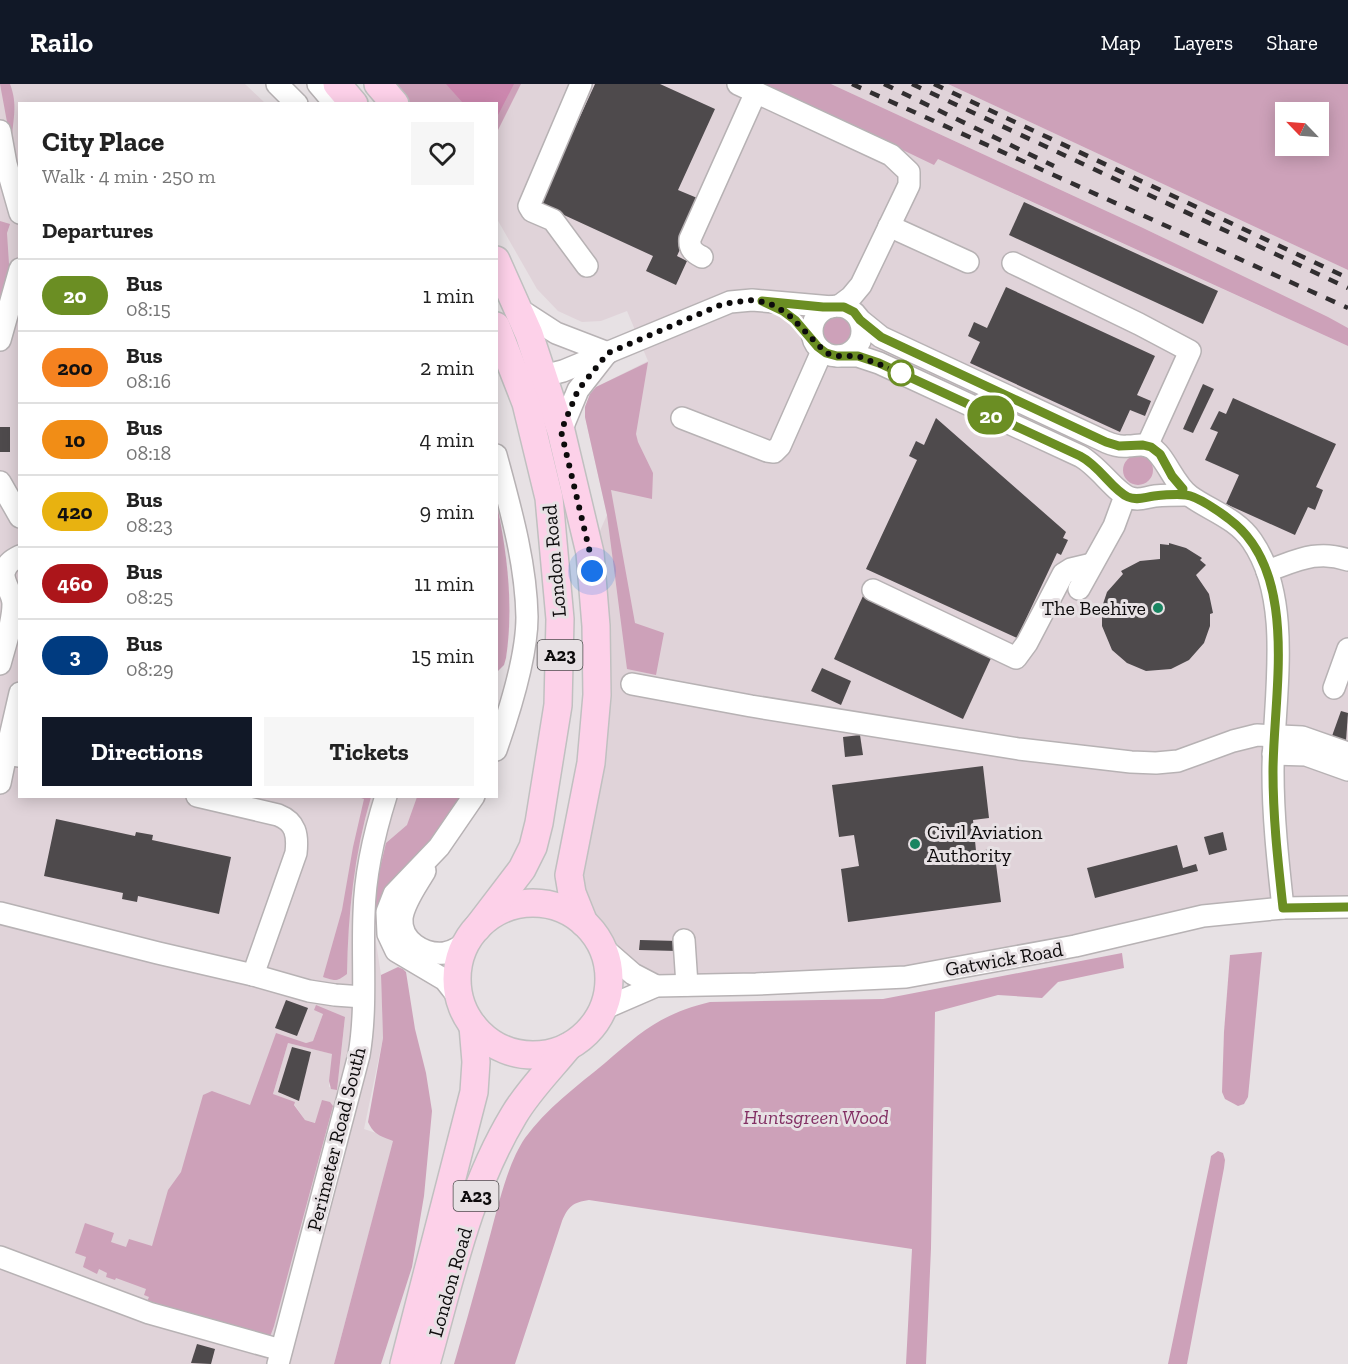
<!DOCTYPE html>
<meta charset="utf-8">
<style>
:root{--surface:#fff;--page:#f6f6f6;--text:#222;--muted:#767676;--line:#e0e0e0;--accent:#111827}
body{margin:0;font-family:"Zilla Slab",serif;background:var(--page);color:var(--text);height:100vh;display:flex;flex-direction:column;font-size:22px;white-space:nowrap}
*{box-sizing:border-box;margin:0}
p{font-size:20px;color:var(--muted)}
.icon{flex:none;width:33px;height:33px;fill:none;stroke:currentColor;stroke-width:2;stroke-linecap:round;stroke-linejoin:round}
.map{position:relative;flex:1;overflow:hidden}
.panel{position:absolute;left:18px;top:18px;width:480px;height:696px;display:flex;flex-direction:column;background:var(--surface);border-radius:0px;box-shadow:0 3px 15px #0003}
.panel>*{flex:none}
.badge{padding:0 12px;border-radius:20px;font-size:21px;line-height:39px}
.needle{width:39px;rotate:295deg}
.controls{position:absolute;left:1275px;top:18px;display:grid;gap:12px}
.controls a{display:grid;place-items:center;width:54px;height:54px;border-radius:0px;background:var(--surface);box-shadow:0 3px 15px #0003;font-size:30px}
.you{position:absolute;width:30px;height:30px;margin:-15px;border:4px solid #fff;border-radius:50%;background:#1a73e8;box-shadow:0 0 0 9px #1a73e833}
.map>.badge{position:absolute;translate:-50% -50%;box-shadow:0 0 0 3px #fff}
h2{padding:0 24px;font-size:22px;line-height:54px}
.round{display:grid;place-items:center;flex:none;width:63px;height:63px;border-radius:0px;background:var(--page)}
.head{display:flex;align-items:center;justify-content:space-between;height:102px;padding:0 24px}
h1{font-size:28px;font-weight:700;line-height:45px}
.action{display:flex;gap:12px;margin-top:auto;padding:12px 24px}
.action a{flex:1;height:69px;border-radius:0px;background:var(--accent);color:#fff;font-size:24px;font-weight:700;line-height:69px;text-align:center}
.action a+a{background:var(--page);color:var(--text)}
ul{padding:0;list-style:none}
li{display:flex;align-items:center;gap:18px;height:72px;padding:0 24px;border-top:2px solid var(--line)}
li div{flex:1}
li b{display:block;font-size:22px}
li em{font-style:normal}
li .badge{min-width:66px;font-weight:700;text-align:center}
header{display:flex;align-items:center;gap:36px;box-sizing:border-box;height:84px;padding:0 30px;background:var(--accent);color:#fff}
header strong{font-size:28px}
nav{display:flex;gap:33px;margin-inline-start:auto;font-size:21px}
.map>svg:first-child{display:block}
.built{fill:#e0d3d9;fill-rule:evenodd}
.green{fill:#cda1b9;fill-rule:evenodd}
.water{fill:#cc87ae}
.building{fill:#4e4a4c}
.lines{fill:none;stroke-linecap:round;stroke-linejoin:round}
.minor-casing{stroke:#b7b2b4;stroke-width:24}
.major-casing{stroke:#c0c0c0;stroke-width:30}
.minor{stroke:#fff;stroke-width:21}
.major{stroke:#fdd1e9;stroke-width:27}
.rail{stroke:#312e30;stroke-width:4.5;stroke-dasharray:10 10;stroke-linecap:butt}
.line-casing{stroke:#fff;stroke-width:14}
.line{stroke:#6b8e23;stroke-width:9}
.walk{stroke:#0d0b0c;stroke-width:6;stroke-dasharray:0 10.8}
.stop-dot{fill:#fff;stroke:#6b8e23;stroke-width:3}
.poi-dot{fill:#198561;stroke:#e7e1e4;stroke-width:2}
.labels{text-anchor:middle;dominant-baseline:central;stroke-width:6;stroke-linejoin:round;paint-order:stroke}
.shield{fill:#e7e1e4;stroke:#4e4b4d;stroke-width:1.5}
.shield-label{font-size:18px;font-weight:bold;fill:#0d0b0c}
.street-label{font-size:20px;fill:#0d0b0c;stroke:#e7e1e4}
.poi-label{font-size:20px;fill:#0d0b0c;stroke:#e7e1e4;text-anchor:end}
.park-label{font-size:20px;font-style:italic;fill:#833064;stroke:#e7e1e4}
</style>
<header>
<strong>Railo</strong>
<nav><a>Map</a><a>Layers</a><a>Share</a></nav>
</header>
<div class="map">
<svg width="1348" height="1280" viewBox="0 0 1348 1280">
<rect width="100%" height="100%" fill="#e7e1e4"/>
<g class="built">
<path d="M0 0H245L265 19 20 20V712L422 713 376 817 374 845 381 891 383 954 364 1045 394 1055 334 1280H0ZM323 930 345 934 337 1005 329 1003V1000L333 970 288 959 273 1010 294 1020 305 1036 316 1039 284 1203 270 1253 262 1010 282 952 306 959 313 957Z"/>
<path d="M521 0H780L1023 114 1348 262V823L1283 824 906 893 656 902 597 855 584 839 572 809 591 679 590 469 607 431 585 333V323L590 310 596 303 648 277 627 227 601 237 582 238 558 227 537 205 497 135 496 48Z"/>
<path d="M831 0H948L1348 186V244L1141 143Z"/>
</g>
<g class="green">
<path d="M0 0H10C18 21 13 34 12 55L7 38Z"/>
<path d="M391 0H521L497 48 496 20 408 19Z"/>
<path d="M765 0H831L1141 143 1328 233 1348 244V262L938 75 934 81Z"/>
<path d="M948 0H1348V186ZM1286 28H1318V62H1286Z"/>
<path d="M0 137 10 140 7 149 9 180 13 182 0 220Z"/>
<circle cx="836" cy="248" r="15"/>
<path d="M648 278 636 350 638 358 653 389 652 415 611 406 635 539 664 549 656 591 627 585 607 431 585 333V323L590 310 596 303Z"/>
<circle cx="1138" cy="386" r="15"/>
<path d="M496 416C507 468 514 521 506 574L504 581 497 588Z"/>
<path d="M358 713H371C354 770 348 830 347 890 336 898 336 897 323 893L342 826 353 763 364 715Z"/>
<path d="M417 713H463L378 850 373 829 376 800 386 759 407 741Z"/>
<path d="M1262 868 1248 1013 1244 1020 1238 1022 1225 1015 1222 1008 1224 948 1230 871Z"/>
<path d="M1122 869 1124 884 1058 898 1042 914 998 911 935 928 931 1164 926 1280H906L912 1165 589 1116C573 1118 568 1123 562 1137L515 1280H454C467 1236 479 1192 491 1148 499 1119 508 1079 525 1054 546 1025 577 1002 605 979 642 947 661 930 710 918L883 915Z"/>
<path d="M398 883 403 885 406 888 415 945 426 989 432 1027 424 1112 412 1183 381 1280H334L393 1057C381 1052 374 1051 368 1038L383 954 381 891Z"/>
<path d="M316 921 345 933 337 1006 331 1005 329 997 332 970 288 959 273 1010 295 1018 294 1021 305 1036 315 1039 322 1016 330 1018 333 1022 274 1242 270 1253 146 1220 149 1213 144 1211 146 1205 116 1194 115 1196 106 1193 107 1189 99 1185 97 1190 83 1183 86 1173 75 1169 85 1139 114 1149 111 1158 126 1163 129 1155 152 1162 168 1106 181 1088 203 1011 212 1007 250 1021 276 949 306 959 313 957 323 930 314 926Z"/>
<path d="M1218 1067 1223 1069 1225 1076 1224 1084 1187 1280H1168L1210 1078 1211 1072Z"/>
</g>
<path class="water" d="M446 0H514L497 33 496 20 463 19Z"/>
<g class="building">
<path d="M595 0H660L715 25 678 106 702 116 677 172 687 177 676 201 646 187 653 172 540 120Z"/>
<path d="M1024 118 1218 207 1203 240 1009 151Z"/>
<path d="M1006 203 1155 272 1137 311 1151 317 1145 332 1130 326 1120 348 970 279 980 258 968 252 974 238 987 244Z"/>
<path d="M1203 300 1214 305 1193 349 1183 345Z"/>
<path d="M1233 314 1336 360 1316 403 1323 406 1315 426 1308 423 1295 451 1226 420 1239 391 1205 376 1218 348 1210 345 1219 327 1226 330Z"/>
<path d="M936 334 1066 448 1063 454 1068 456 1061 471 1057 469 1017 554 866 485 917 376 909 372 916 357 924 361Z"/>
<rect x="0" y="343" width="10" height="25"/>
<path d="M1169 459 1186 464 1202 474 1200 476 1206 481 1196 491 1209 510 1213 529 1210 530V542L1204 559 1189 576 1171 585 1146 587 1127 579 1112 566 1102 542V523L1107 508 1123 490 1121 487 1140 477 1160 475V460L1169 461Z"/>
<path d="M863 512 992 572 963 635 834 575Z"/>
<path d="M822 584 851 597 841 621 811 607Z"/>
<path d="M1341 627 1348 629 1346 657 1332 652Z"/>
<path d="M860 651 863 671 845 673 843 653Z"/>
<path d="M983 682 989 734 973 736 976 767 994 765 1001 818 848 838 841 785 859 782 854 751 839 753 832 701Z"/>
<path d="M56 735 135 752 136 748 153 751 152 756 231 773 219 830 138 812 137 818 122 815 123 809 44 792Z"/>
<path d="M1223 748 1227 766 1209 771 1204 753Z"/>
<path d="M1177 761 1183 784 1196 780 1198 787 1095 814 1087 784Z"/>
<path d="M640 856 678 857 677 867 639 866Z"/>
<path d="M286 916 308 924 297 952 275 944Z"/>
<path d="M292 963 311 968 299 1017 278 1008Z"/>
<path d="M197 1260 215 1265 211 1280 191 1279Z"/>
</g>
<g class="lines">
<defs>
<g id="minor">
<path d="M277 0 297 20"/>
<path d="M318 0 335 20"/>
<path d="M581 0 529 122 532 127 553 136 587 182"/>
<path d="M738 0 891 71 909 88V101L861 201 851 213 839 222"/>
<path d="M0 47 6 80 20 129"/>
<path d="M889 142 968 178"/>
<path d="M702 173C694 169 689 165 690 155L756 8"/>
<path d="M1013 179 1139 240 1190 267 1147 362"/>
<circle cx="837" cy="247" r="25"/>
<path d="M519 225 556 249 608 269"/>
<path d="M860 236 881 253 1106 358C1113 361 1121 363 1128 362 1137 362 1142 359 1150 363 1165 370 1173 400 1190 412 1211 427 1236 434 1252 457 1294 518 1273 616 1273 688 1273 733 1278 778 1283 824"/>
<path d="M0 256 20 185"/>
<path d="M838 272H858L879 279 1080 372C1099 382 1116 410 1131 414 1140 417 1146 413 1155 412 1166 411 1177 411 1188 411"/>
<path d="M530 289 543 292 563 287 730 218 752 216 832 223"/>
<path d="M682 334 767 367 774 368 780 362 822 267"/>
<path d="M561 347 578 306 607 269"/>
<path d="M496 371C510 423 526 478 527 533 527 572 509 629 496 666"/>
<path d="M0 398 20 433"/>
<path d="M1267 487C1296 477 1317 465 1348 476"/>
<path d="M1079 505 1114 442 1125 412"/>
<path d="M873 506 1016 574 1027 559 1063 490 1071 485 1092 480"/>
<path d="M0 580C5 561 13 539 13 520 13 509 3 500 4 489 6 480 12 476 20 472"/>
<path d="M632 600 751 622 1019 665 1131 678 1156 679 1178 677 1233 657 1257 651 1302 653 1348 669"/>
<path d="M1334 604 1348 565"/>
<path d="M6 670 20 609"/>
<path d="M1273 670 1306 671 1348 686"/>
<path d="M0 699 6 670 18 672"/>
<path d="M197 712 278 731C296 738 298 751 296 769L253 891"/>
<path d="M425 787C417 801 404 818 402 834 400 857 424 871 444 869 455 867 461 862 469 855"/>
<path d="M0 829 158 869 253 891 309 907 335 911 363 913"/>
<path d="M684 856 687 901"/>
<path d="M602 863 633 890 656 902"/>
<path d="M460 915 445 896 396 867 388 850 387 828 394 810 439 763 474 712"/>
<path d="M603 925 656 902 756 900 906 893 1075 862 1203 832 1283 824 1348 823"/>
<path d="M0 1173 149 1229 281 1266"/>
<path d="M278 1280 359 971C367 924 362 877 364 829 365 790 374 750 386 712"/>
</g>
<g id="major">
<path d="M337 0 354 20"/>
<path d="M378 0 395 20"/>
<path d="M496 176 529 250 561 347 590 469 596 542 597 611 591 679 569 791 572 809 584 839"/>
<circle cx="533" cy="895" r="76"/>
<path d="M477 844 522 785 533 763 539 739 558 621 560 535 549 414 526 319 496 242"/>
<path d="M404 1280 474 1008 476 978 473 942"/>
<path d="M426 1280C450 1196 468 1107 514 1031 528 1007 550 985 568 963"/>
</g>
</defs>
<use href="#minor" class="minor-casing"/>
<use href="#major" class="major-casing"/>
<use href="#minor" class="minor"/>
<use href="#major" class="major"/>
<g class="rail">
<path d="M852 0 1348 224"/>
<path d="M884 0 1054 82"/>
<path d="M912 0 1348 204"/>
<path d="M934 0 1348 194"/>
</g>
</g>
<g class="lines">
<defs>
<path id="line" d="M1183 405 1172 392 1160 370 1151 363 1143 361 1119 362 1106 358 881 253 860 236 854 228 844 223H823L762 217 783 227 795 236 818 263 826 269 837 272H858L879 279 1080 372C1100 382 1112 406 1128 413 1137 417 1145 413 1154 412 1164 411 1176 410 1186 411 1197 412 1220 428 1229 435 1301 488 1273 611 1273 688 1273 734 1278 778 1283 824L1348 823"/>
</defs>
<use href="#line" class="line-casing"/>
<use href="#line" class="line"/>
<path class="walk" d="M592 487 590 469 561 347 578 306 608 269 723 220 752 216 769 219 788 230 826 269 837 272H858L901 289"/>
</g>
<circle class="stop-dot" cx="901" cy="289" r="12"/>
<g class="poi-dot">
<circle cx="1158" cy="524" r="6"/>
<circle cx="915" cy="760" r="6"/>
</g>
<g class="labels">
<g class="shield">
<rect x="537.5" y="556" width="45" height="30" rx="4.5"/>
<rect x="453.5" y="1097" width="45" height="30" rx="4.5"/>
</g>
<g class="shield-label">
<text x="560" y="571">A23</text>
<text x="476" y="1112">A23</text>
</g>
<g class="street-label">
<text transform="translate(554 477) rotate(-95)">London Road</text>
<text transform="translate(1004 875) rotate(-10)">Gatwick Road</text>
<text transform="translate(336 1055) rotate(-76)">Perimeter Road South</text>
<text transform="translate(450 1198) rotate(-74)">London Road</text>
</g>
<g class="poi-label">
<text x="1146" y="524">The Beehive</text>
<text x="927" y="748" text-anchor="start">Civil Aviation<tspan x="927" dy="23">Authority</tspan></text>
</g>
<g class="park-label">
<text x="816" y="1033">Huntsgreen Wood</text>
</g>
</g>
</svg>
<div class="controls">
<a><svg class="needle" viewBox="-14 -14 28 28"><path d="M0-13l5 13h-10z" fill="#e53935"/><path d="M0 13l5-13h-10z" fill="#767676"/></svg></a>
</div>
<div class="you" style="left:592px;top:487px"></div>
<b class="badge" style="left:991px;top:331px;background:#6b8e23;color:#fff">20</b>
<section class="panel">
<div class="head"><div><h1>City Place</h1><p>Walk · 4 min · 250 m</p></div><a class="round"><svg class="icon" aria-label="heart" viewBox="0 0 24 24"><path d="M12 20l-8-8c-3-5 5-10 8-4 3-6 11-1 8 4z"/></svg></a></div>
<h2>Departures</h2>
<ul>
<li><span class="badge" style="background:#6b8e23;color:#fff">20</span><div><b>Bus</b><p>08:15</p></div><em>1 min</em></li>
<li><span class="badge" style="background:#f58220;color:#111">200</span><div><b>Bus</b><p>08:16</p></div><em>2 min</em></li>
<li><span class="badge" style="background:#f18d16;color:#111">10</span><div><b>Bus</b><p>08:18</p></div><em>4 min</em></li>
<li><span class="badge" style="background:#e8b210;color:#111">420</span><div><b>Bus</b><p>08:23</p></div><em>9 min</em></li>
<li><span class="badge" style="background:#ac151a;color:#fff">460</span><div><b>Bus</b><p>08:25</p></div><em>11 min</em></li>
<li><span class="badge" style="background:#003b80;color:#fff">3</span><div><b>Bus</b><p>08:29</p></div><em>15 min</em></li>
</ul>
<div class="action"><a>Directions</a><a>Tickets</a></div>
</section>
</div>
